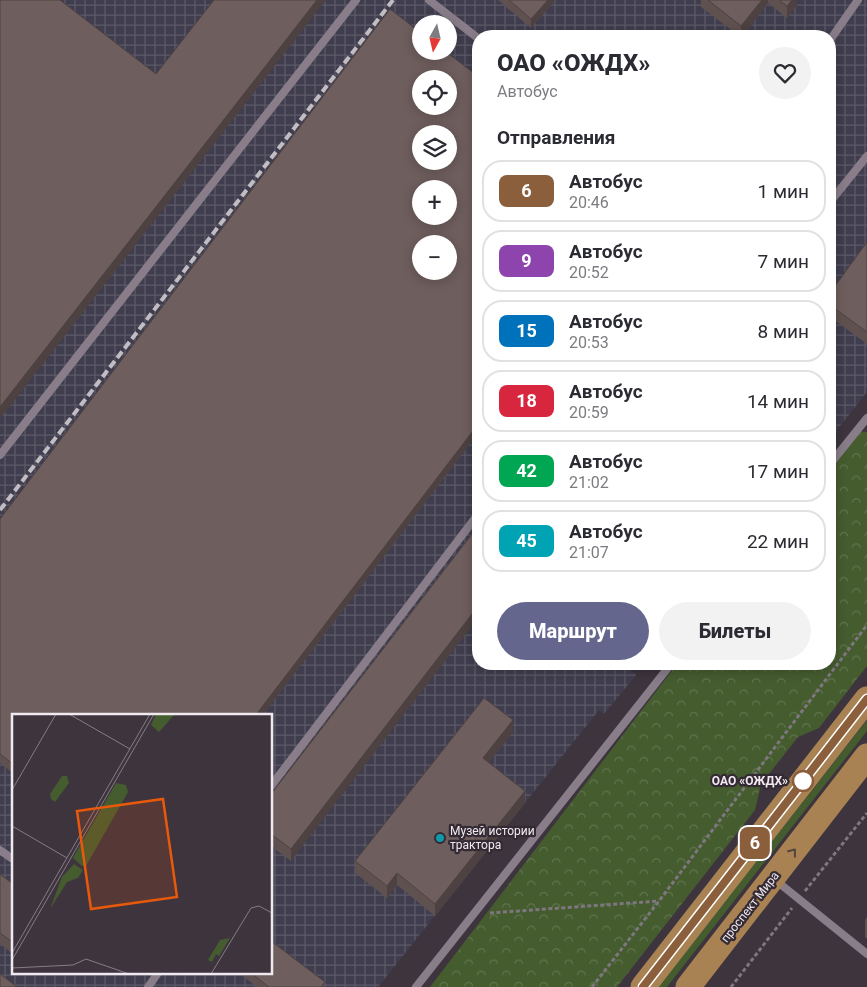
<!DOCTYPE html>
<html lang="ru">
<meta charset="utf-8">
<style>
:root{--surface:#fff;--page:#f2f2f3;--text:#2b2b33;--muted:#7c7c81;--line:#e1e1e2;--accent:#65668d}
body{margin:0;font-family:Roboto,sans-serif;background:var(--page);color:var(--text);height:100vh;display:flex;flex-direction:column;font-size:19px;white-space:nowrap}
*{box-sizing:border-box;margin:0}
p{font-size:16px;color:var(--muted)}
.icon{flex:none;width:28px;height:28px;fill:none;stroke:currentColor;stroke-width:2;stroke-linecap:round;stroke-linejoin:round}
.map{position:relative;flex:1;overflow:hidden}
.side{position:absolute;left:472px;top:30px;width:364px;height:640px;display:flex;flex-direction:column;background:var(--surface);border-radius:20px;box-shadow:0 2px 12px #0003}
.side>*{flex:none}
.badge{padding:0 10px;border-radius:8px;font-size:18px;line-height:32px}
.needle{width:32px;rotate:188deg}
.fabs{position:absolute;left:412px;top:15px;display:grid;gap:10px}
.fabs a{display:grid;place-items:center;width:45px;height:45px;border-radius:50%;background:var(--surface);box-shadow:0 2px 12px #0003;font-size:25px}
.map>.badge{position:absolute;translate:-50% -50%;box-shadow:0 0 0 2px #fff}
h2{padding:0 25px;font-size:19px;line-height:45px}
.round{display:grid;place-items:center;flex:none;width:52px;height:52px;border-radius:26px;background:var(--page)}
.overview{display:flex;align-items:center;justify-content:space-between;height:85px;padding:0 25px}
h1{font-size:24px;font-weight:800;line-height:38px}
.action{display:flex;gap:10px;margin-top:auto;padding:10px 25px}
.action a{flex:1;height:58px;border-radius:30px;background:var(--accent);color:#fff;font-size:20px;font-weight:800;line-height:58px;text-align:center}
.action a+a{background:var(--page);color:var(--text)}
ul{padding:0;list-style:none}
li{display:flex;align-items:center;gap:15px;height:62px;margin:0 10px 8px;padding:0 15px;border:2px solid var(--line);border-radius:20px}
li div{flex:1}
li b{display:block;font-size:19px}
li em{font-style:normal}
li .badge{min-width:55px;font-weight:700;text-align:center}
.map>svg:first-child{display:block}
.industrial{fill:url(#industrial-grid);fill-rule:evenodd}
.green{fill:#455c2f}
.forest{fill:url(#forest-crowns)}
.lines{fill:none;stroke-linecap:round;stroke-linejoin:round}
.path{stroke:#7e777f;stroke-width:3;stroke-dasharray:4 2.5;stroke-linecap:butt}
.lane{stroke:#887d89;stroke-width:8}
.primary{stroke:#a98253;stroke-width:25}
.rail{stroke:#c2bcc3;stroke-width:4;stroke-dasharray:8 4;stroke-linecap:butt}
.wall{fill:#5f5150}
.shaded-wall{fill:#4d4241}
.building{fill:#6e5e5d;stroke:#4d4241;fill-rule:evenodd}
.oneway{stroke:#56443d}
.line-casing{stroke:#fff;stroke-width:11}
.line{stroke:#8b5e3c;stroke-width:8}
.stop-dot{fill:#fff;stroke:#8b5e3c;stroke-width:2.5}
.culture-dot{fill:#0f9aa8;stroke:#332a34;stroke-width:2}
.labels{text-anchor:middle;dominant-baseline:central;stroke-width:4.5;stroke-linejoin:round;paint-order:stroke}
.stop-label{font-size:12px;font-weight:bold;fill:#f0eaf0;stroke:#332a34;text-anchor:end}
.poi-label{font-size:12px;fill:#f0eaf0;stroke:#332a34;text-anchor:start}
.street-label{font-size:12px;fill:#f0eaf0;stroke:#332a34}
.inset-road{fill:none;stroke:#857d85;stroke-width:1}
.view{fill:#e8590c;fill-opacity:0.15;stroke:#e8590c;stroke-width:2.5}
.inset-edge{fill:none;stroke:#f0eaf0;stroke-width:2.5}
</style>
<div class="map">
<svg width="867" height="987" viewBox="0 0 867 987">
<defs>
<pattern id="industrial-grid" width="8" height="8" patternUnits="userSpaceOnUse" patternTransform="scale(1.25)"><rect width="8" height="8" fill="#403d4e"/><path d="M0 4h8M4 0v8" fill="none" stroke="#5c5968"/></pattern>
<pattern id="forest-crowns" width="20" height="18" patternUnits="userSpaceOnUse" patternTransform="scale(1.25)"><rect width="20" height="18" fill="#455c2f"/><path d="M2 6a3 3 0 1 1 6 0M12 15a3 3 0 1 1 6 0" fill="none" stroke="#60744d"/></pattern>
</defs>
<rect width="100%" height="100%" fill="#3d343e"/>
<path class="industrial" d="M0 0H867V392L830 439V36H479V664H633L629 669 636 675 604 714 599 710 378 987H0ZM421 24H449V51H421ZM421 79H449V106H421ZM421 134H449V161H421ZM421 189H449V216H421ZM421 244H449V271H421ZM14 716H271V973H14Z"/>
<path class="green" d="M867 720V731L667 987H658Z"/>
<path class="forest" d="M855 431 867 432V666L819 728 798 737 761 784 755 810 617 987H430L677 664H830V464Z"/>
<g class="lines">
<g class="path">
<path d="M805 891 867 813"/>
<path d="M490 913 659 901"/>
<path d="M592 987 659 901 867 625"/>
<path d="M731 987 792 908"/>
</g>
<g class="lane">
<path d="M429 0 479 39"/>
<path d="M830 40 858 0"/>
<path d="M830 202 867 156"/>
<path d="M0 455 356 0"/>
<path d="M830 464 867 418"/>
<path d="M271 786 479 513"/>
<path d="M0 850 14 860"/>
<path d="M774 879 867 954"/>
<path d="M148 987 158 973"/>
<path d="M416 987 671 664"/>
</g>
<g class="primary">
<path d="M643 987 867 699"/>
<path d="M688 987 867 756"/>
</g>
<path class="rail" d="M0 510 393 0"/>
</g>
<g class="wall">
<path d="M498 0H553V3L531 28Z"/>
<path d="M701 0H797V5L787 18 768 3 743 36H739L701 7Z"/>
<path d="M479 77V432L262 716H14V774L0 763V519Z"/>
<path d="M867 242V344L830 317V293Z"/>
<path d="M479 525 291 861 271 846V794Z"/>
<path d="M513 732 489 762 525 803 435 916 397 885 387 898 355 873V861Z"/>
<path d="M0 874 14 885V955L0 944Z"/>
<path d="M867 917V939L865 937V920Z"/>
<path d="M239 973H271L325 987H257Z"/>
</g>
<g class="shaded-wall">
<path d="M317 0H326L0 419V407Z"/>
<path d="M548 0H553V3L531 28V19Z"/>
<path d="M762 0H768V3L743 36H741V26Z"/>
<path d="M792 0H797V5L787 18V6Z"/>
<path d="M479 423V432L262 716H255Z"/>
<path d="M479 605V617L291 861V849Z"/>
<path d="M513 720V732L483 770V758Z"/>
<path d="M525 791V803L435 916V904Z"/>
<path d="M397 873V885L387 898V886Z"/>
</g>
<g class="building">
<path d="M0 0H60L156 74 214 0H317L0 407Z"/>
<path d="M509 0H548L531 19Z"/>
<path d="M708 0H762L741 26Z"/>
<path d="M779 0H792L787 6Z"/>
<path d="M390 9 421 33V51H445L479 77V423L255 716H14V765L0 754V519ZM421 79H449V106H421ZM421 134H449V161H421ZM421 189H449V216H421ZM421 244H449V271H421Z"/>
<path d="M867 242V332L830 305V293Z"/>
<path d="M479 525V605L291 849 271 834V794Z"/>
<path d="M484 698 513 720 483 758 525 791 435 904 397 873 387 886 355 861Z"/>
<path d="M0 874 14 885V943L0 933Z"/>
<path d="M271 941 325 982 321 987H269L251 973H271Z"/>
<path d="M0 974 17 987H0Z"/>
</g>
<defs><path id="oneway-chevron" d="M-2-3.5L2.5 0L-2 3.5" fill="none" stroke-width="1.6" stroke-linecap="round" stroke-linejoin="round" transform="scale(1.25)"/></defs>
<use class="oneway" href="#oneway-chevron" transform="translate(793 852) rotate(-52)"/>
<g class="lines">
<defs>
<path id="line" d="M643 987 867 699"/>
</defs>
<use href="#line" class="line-casing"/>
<use href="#line" class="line"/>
</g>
<circle class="stop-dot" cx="803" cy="781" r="10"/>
<circle class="culture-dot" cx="440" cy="838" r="5"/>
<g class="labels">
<g class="stop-label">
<text x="788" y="781">ОАО «ОЖДХ»</text>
</g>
<g class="poi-label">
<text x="450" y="831">Музей истории<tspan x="450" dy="14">трактора</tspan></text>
</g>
<g class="street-label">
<text transform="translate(750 907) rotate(-52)">проспект Мира</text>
</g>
</g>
<g transform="translate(12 714)">
<rect width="260" height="260" fill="#3d343e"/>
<path d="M50 62H55L57 69 43 88 39 85 38 80Z" fill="#455c2f"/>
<path d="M144 0H163L147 18 139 11ZM104 69 114 71 116 78 74 152H70L61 144ZM62 150 71 156 66 164 55 168 38 195 50 163ZM218 224 207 242 204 240 200 248 196 246 208 226Z" fill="#455c2f"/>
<path class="inset-road" d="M57 0 118 35M0 76 44 0M0 112 55 144M0 239 138 0M0 246 142 0M0 254 61 251 74 245 117 260M199 260 239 194 247 192 260 199"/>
<path class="view" d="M151 85 165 183 79 195 65 97Z"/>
<rect width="260" height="260" class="inset-edge"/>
</g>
</svg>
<div class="fabs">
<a><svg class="needle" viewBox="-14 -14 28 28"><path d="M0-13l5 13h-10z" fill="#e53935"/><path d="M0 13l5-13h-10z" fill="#7c7c81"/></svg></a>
<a><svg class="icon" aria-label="locate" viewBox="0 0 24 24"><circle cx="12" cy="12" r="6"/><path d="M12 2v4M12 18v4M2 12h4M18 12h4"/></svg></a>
<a><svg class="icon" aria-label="layers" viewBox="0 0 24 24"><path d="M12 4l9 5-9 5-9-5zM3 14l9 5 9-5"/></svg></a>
<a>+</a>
<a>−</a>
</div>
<b class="badge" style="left:755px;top:843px;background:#8b5e3c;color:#fff">6</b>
<section class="side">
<div class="overview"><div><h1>ОАО «ОЖДХ»</h1><p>Автобус</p></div><a class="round"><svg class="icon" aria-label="heart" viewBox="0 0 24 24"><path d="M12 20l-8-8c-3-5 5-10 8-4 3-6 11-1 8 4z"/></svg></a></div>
<h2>Отправления</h2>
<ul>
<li><span class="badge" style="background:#8b5e3c;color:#fff">6</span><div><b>Автобус</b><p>20:46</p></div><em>1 мин</em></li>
<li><span class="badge" style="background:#8e44ad;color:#fff">9</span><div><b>Автобус</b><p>20:52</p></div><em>7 мин</em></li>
<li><span class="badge" style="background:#0072bc;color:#fff">15</span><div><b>Автобус</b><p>20:53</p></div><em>8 мин</em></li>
<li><span class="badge" style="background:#d7263d;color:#fff">18</span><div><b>Автобус</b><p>20:59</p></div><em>14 мин</em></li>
<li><span class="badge" style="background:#00a651;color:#fff">42</span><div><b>Автобус</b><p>21:02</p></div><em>17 мин</em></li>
<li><span class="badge" style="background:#00a3b4;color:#fff">45</span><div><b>Автобус</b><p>21:07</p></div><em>22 мин</em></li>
</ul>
<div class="action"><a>Маршрут</a><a>Билеты</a></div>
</section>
</div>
